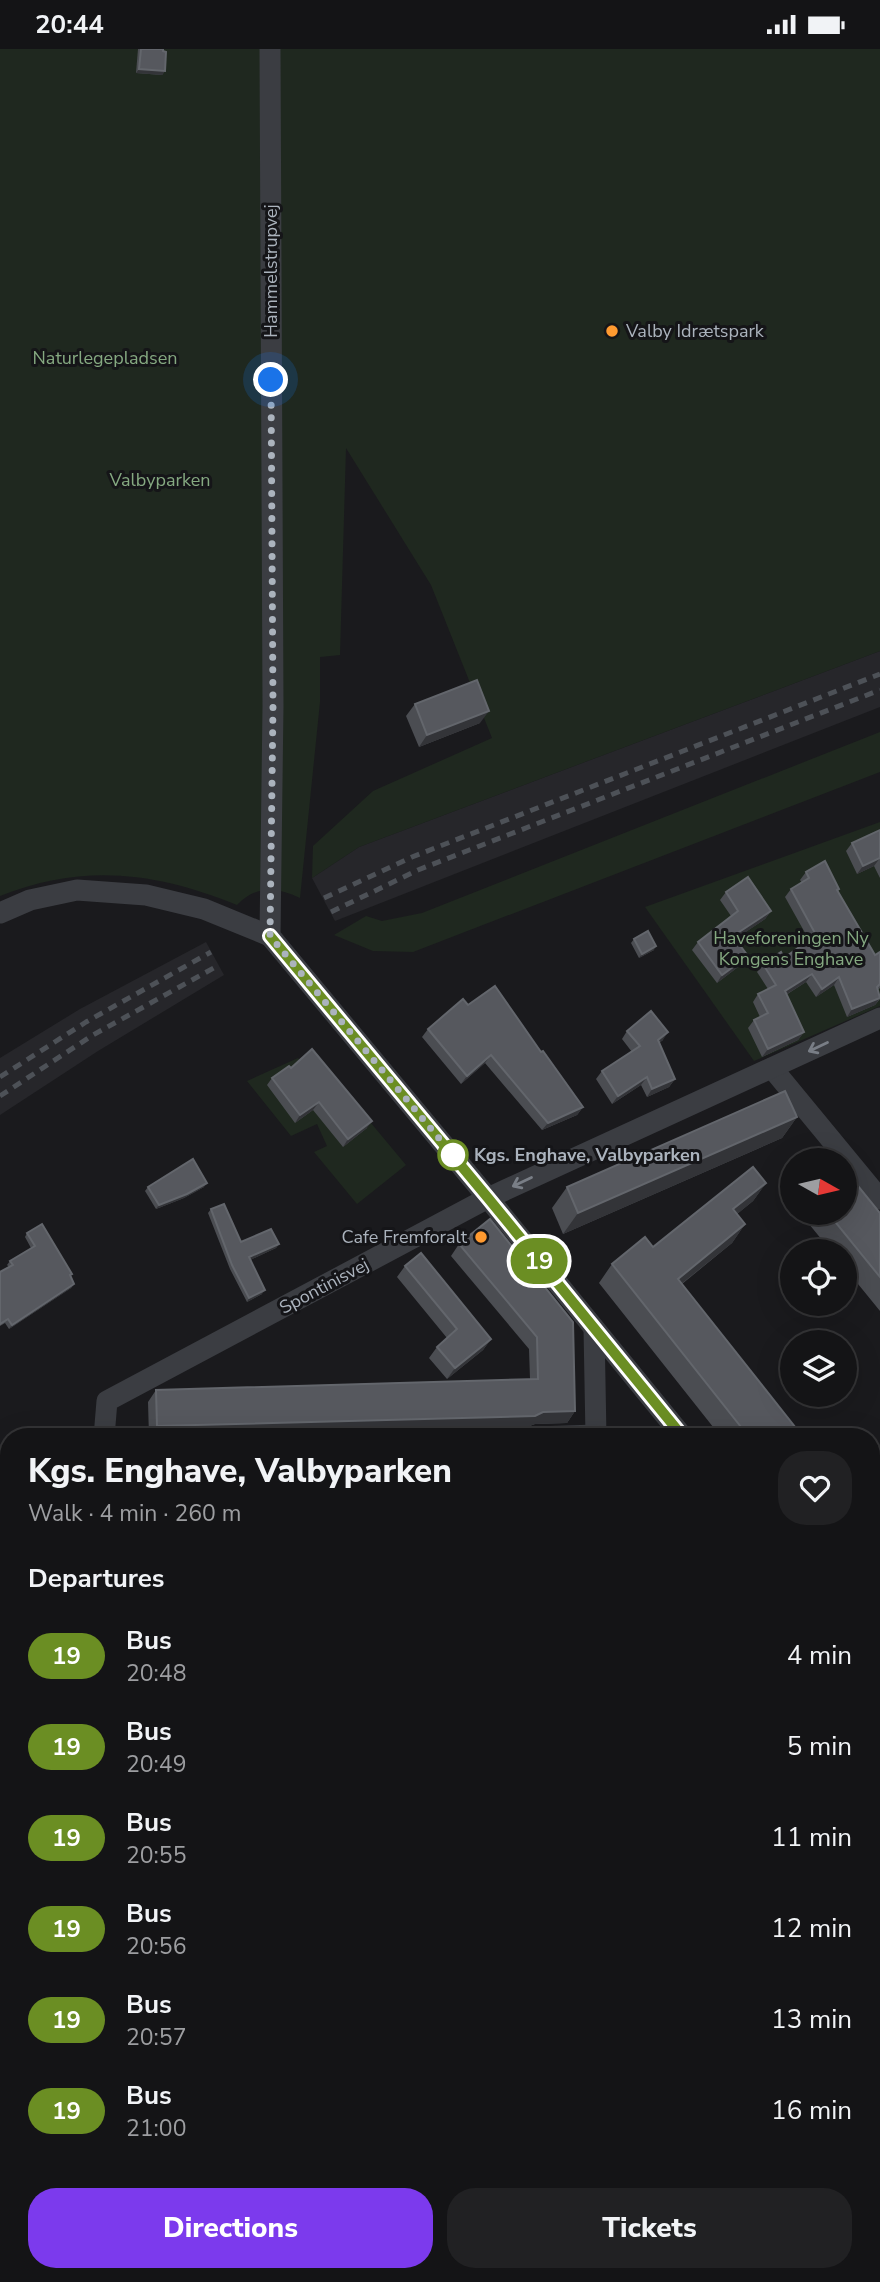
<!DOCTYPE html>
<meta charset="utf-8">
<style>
:root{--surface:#141416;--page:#212123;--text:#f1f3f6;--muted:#9d9ea1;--line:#333335;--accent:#7c3aed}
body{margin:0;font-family:"Nunito Sans",sans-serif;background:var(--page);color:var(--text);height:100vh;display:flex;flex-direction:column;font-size:26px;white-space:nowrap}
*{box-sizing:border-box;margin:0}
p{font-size:23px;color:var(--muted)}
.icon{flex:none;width:38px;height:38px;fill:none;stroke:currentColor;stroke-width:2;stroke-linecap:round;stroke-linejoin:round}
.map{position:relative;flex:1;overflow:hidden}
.drawer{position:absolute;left:0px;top:1379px;width:880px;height:854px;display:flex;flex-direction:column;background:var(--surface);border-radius:28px 28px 0 0;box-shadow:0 7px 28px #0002,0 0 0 2px var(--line)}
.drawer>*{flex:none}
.badge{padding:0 14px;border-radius:23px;font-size:24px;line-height:46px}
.needle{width:46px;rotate:98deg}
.fabs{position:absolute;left:780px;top:1099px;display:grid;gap:14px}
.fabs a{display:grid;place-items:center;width:77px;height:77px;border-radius:50%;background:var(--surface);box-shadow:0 7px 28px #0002,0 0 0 2px var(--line);font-size:35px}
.you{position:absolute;width:35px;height:35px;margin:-18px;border:5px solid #fff;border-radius:50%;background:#1a73e8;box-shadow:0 0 0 10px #1a73e833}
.map>.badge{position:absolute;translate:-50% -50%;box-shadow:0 0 0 4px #fff}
h2{padding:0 28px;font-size:26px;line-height:63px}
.round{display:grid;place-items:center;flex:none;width:74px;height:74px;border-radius:28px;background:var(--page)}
.head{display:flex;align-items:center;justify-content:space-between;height:119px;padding:0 28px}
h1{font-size:33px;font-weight:800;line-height:52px}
.primary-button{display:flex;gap:14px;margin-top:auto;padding:14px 28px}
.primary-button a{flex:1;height:80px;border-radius:28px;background:var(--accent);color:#fff;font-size:28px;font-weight:800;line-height:80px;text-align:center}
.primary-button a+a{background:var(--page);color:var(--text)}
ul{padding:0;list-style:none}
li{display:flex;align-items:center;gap:21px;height:91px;padding:0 28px}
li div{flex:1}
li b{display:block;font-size:26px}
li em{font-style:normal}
li .badge{min-width:77px;font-weight:700;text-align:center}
.status{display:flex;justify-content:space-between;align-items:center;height:49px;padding:0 35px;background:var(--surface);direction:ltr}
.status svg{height:19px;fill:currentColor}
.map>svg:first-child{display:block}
.built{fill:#26262a}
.green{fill:#1f281f}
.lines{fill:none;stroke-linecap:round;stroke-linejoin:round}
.minor{stroke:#3b3d42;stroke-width:21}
.rail{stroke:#4d5157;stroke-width:5;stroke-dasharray:9 7;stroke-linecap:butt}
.wall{fill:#4b4d52}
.shaded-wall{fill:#333438}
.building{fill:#56585e;stroke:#63666c;stroke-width:2}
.oneway{stroke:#797e86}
.line-casing{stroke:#fff;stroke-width:16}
.line{stroke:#6b8e23;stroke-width:10}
.walk{stroke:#abb3bd;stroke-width:7;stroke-dasharray:0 12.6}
.poi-dot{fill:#ff9a30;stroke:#151518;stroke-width:2.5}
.stop-dot{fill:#fff;stroke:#6b8e23;stroke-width:3.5}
.labels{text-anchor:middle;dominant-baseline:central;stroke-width:6;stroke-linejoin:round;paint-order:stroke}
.street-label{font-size:18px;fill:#abb3bd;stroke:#151518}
.poi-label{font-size:18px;fill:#abb3bd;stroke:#151518;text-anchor:start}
.park-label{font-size:18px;fill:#85a981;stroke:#151518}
.stop-label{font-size:18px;font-weight:bold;fill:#abb3bd;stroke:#151518;text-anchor:start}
</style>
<div class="status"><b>20:44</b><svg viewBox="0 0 49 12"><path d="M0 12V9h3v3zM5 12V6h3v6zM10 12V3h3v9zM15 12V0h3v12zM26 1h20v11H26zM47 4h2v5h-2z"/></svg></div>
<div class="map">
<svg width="880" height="2233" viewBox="0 0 880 2233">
<rect width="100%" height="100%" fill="#1a1a1d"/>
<g class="built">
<path d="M880 602V658L335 872 312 829 359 798Z"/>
<path d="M206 893 224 926 98 1002 0 1066V1009L80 960Z"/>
</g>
<g class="green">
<path d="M0 0H880V602L359 798 312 829 313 797 373 742 492 689 431 536 346 399 340 606 320 608V653L300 849C277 838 256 836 237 856 155 823 84 814 0 847Z"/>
<path d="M880 683V723L413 903 373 902 334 886 366 867 382 872 422 864Z"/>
<path d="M880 773V957L754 1012 645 858Z"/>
<path d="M298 1009 310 1022 321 1014 406 1116 357 1155 314 1103 327 1097 317 1075 291 1087 247 1032Z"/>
<path d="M0 1841H9V2194L0 2188Z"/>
<rect x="872" y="2068" width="8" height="133"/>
<path d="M54 2224H733L727 2233H61L60 2229Z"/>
</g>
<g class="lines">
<g class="minor">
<path d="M270 0 273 657 270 887 488 1149 683 1388"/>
<path d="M0 864 30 851 77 841 146 846 204 860 270 887"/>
<path d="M772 1019 880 1150"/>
<path d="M594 1279 596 1388"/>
<path d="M104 1388 107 1352 488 1149 880 969"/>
<path d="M535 1388 596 1386"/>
<path d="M0 1513H9"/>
<path d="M872 1620 880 1631"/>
<path d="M0 1635H9"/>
<path d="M872 1854H880"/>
<path d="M872 2058H880"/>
<path d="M872 2208H880"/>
<path d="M738 2233 744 2224"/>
</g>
<g class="rail">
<path d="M324 849 412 808 880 625"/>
<path d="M331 863 418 821 880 641"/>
<path d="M0 1028 86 973 211 903"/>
<path d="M0 1047 93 986 219 916"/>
</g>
</g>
<g class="wall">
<path d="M138 0H163L165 22 162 26 136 24Z"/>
<path d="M415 655 480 674 419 698 406 667Z"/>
<path d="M880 781V829L874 817 857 825 846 802 852 794Z"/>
<path d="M806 823 839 840 838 842 875 906 880 903V939L878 941 880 950 875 956 847 968 834 936 816 948 806 933 786 946 804 983 798 991 762 1008 748 979 754 971 760 968 753 953 758 945 768 940 757 923 763 915 784 909 809 891 785 848 791 840 802 834 800 831Z"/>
<path d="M726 843 771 862 765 870 735 890 742 915 717 934 692 901 698 893 731 867 720 851Z"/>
<path d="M634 890 654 901 639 909 631 894Z"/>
<path d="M468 956 541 1003 583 1058 577 1066 542 1081 485 1014 461 1035 422 988 428 980Z"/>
<path d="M627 982 663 991 659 994 675 1030 669 1038 647 1048 641 1036 612 1055 596 1030 602 1022 632 1003 622 990Z"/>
<path d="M272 1029 367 1079 343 1098 313 1061 295 1074 267 1036Z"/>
<path d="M797 1068 782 1089 563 1185 552 1159 567 1138Z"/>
<path d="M766 1134 753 1152 737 1165 745 1175 732 1194 682 1235 803 1388H721L599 1234 612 1215 653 1198Z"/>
<path d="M148 1138H204L184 1149 156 1160 145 1142Z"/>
<path d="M793 1142V1155L788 1149Z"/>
<path d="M211 1160 241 1193 279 1195 276 1199 250 1211 262 1245 247 1253 230 1220 208 1164Z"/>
<path d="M800 1164H880V1262L845 1219V1202H831Z"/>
<path d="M490 1170 575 1362 567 1374 535 1375 527 1378 200 1388H149L148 1353 156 1341 530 1330 529 1300 451 1207 459 1195Z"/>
<path d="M27 1184 70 1227 74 1235 71 1239 9 1280 5 1274 0 1277V1223L9 1218 7 1216 10 1212 31 1199 25 1188Z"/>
<path d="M405 1217 491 1290 483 1301 447 1330 429 1309 437 1298 447 1289 397 1228Z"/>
<path d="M872 1472 880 1483V1583L872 1572Z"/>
<path d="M872 1623 880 1633V1734L872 1724Z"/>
<path d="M337 2224H347L388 2233H332Z"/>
<path d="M481 2224H499V2233H475Z"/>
<path d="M769 2224H872L880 2233H769Z"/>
</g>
<g class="shaded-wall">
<path d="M139 20 165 22 162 26 136 24Z"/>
<path d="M489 662 480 674 419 698 427 686Z"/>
<path d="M880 809 874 817 857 825 863 817Z"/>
<path d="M771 862 765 870 728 895 733 887Z"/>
<path d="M656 897 654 901 639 909 642 905Z"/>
<path d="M748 907 742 915 717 934 722 926Z"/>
<path d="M812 925 806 933 779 950 785 942Z"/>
<path d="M839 928 834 936 816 948 822 940Z"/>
<path d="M880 949 875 956 847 968 852 960Z"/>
<path d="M668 983 663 991 652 999 658 991Z"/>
<path d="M804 983 798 991 762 1008 768 1000Z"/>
<path d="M491 1006 485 1014 461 1035 467 1027Z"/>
<path d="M647 1028 641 1036 612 1055 618 1047Z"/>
<path d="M675 1030 669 1038 647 1048 652 1040Z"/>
<path d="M319 1053 313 1061 295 1074 300 1066Z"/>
<path d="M583 1058 577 1066 542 1081 548 1074Z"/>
<path d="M797 1068 782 1089 563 1185 578 1164Z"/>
<path d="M372 1072 367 1079 343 1098 348 1090Z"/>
<path d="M207 1134 204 1138 184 1149 156 1160 159 1156Z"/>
<path d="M766 1134 753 1152 720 1179 733 1160Z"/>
<path d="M745 1175 732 1194 665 1248 678 1230Z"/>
<path d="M279 1195 276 1199 246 1213 249 1208Z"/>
<path d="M74 1235 71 1239 9 1280 12 1276Z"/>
<path d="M265 1241 262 1245 247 1253 249 1249Z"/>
<path d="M491 1290 483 1301 447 1330 455 1319Z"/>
<path d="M575 1362 567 1374 535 1375 527 1378 200 1388H150L157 1377Z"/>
<path d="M9 1488V1500H0V1492Z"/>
<rect x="0" y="1599" width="9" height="12"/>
<path d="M2 1702H9V1717H0Z"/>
<path d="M880 1805V1826H872V1806Z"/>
<rect x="872" y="1899" width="8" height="12"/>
<rect x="872" y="2029" width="8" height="12"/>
</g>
<g class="building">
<path d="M141 0H163V2L166 3 165 22 139 20Z"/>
<path d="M477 631 489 662 427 686 415 655Z"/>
<path d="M880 781V809L863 817 852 794Z"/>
<path d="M825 812 839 840 837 841 875 906 880 903V935L877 938 880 949 852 960 839 928 822 940 812 925 785 942 804 983 768 1000 754 971 768 964 758 945 776 936 763 915 781 903 784 909 816 886 791 840 809 829 806 823Z"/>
<path d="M748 828 771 862 733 887 748 907 722 926 698 893 738 862 726 843Z"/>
<path d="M648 882 656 897 642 905 634 890Z"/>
<path d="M495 937 541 1003 543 1002 583 1058 548 1074 491 1006 467 1027 428 980 463 950 468 956Z"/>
<path d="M651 962 668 983 658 991 675 1030 652 1040 647 1028 618 1047 602 1022 640 997 627 982Z"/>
<path d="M312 1000 372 1072 348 1090 319 1053 300 1066 272 1029 289 1017 291 1019Z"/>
<path d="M785 1042 797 1068 578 1164 567 1138Z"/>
<path d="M832 1104 837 1111H824Z"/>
<path d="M193 1110 207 1134 187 1145 159 1156 148 1138Z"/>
<path d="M753 1118 766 1134 733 1160 745 1175 678 1230 803 1388H749L612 1215 645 1188 653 1198Z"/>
<path d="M845 1121 880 1164V1228L828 1164H845Z"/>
<path d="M224 1155 241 1193 271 1180 279 1195 249 1208 265 1241 249 1249 232 1216 211 1160Z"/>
<path d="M490 1170 573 1273 575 1362 543 1363 535 1367 157 1377 156 1341 538 1330 537 1288 459 1195Z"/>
<path d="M42 1175 72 1225 70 1226 74 1235 12 1276 8 1270 0 1275V1223L13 1216 10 1212 35 1197 27 1184Z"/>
<path d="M421 1204 491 1290 455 1319 437 1298 457 1280 405 1217Z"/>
<path d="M670 1375 681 1388H657Z"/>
<path d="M0 1454H9V1488L0 1492Z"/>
<path d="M872 1472 880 1483V1548L872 1538Z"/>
<rect x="0" y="1563" width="9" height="36"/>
<path d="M872 1623 880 1633V1695L872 1685Z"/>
<path d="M0 1673H9V1702H2L4 1803H0Z"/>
<path d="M872 1766H880V1805L872 1806Z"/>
<rect x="872" y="1860" width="8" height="39"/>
<rect x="872" y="1990" width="8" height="39"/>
<path d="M872 2209H880V2233H778L777 2224H872Z"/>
<path d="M338 2224H347L388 2231V2233H337Z"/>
<path d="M482 2224H499V2233H481Z"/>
<path d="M209 2226 230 2227V2233H209Z"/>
<path d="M572 2229 591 2231 590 2233H572Z"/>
</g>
<defs><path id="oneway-shaft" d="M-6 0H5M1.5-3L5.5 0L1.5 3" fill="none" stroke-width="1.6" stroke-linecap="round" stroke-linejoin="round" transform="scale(1.75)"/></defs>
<g class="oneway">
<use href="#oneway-shaft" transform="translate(818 998) rotate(155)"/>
<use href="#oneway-shaft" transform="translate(522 1133) rotate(155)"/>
</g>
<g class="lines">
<defs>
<path id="line" d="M270 887 488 1149 683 1388"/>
</defs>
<use href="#line" class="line-casing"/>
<use href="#line" class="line"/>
<path class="walk" d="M271 331 273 657 270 887 453 1106"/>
</g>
<g class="poi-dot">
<circle cx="612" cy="282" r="7"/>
<circle cx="481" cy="1188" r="7"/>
</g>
<circle class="stop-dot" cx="453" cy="1106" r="14"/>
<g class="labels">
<g class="street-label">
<text transform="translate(271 222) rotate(-90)">Hammelstrupvej</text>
<text transform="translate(324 1237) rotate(-28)">Spontinisvej</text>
</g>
<g class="poi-label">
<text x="626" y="282">Valby Idrætspark</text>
<text x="467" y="1188" text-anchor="end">Cafe Fremforalt</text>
</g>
<g class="park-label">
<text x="105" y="309">Naturlegepladsen</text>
<text x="160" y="431">Valbyparken</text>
<text x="791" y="889">Haveforeningen Ny<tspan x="791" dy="21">Kongens Enghave</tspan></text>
</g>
<g class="stop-label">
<text x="474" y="1106">Kgs. Enghave, Valbyparken</text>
</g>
</g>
</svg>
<div class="fabs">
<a><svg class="needle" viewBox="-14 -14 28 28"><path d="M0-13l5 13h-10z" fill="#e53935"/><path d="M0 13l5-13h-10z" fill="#9d9ea1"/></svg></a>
<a><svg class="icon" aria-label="locate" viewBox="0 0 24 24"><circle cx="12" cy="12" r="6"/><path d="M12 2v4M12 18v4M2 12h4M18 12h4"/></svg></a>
<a><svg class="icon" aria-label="layers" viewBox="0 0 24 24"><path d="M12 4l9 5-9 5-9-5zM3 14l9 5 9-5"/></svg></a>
</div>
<div class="you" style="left:271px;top:331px"></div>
<b class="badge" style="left:539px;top:1212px;background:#6b8e23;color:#fff">19</b>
<section class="drawer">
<div class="head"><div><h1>Kgs. Enghave, Valbyparken</h1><p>Walk · 4 min · 260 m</p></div><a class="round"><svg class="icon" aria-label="heart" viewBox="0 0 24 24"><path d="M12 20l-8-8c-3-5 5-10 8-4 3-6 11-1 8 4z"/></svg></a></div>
<h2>Departures</h2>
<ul>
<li><span class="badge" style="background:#6b8e23;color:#fff">19</span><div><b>Bus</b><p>20:48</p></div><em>4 min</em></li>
<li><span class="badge" style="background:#6b8e23;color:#fff">19</span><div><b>Bus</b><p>20:49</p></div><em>5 min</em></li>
<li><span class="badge" style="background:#6b8e23;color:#fff">19</span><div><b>Bus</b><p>20:55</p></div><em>11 min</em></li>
<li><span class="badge" style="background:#6b8e23;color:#fff">19</span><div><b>Bus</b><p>20:56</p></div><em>12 min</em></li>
<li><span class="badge" style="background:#6b8e23;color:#fff">19</span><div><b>Bus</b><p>20:57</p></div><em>13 min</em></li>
<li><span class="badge" style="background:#6b8e23;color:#fff">19</span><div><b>Bus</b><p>21:00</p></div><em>16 min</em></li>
</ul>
<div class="primary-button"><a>Directions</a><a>Tickets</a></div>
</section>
</div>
